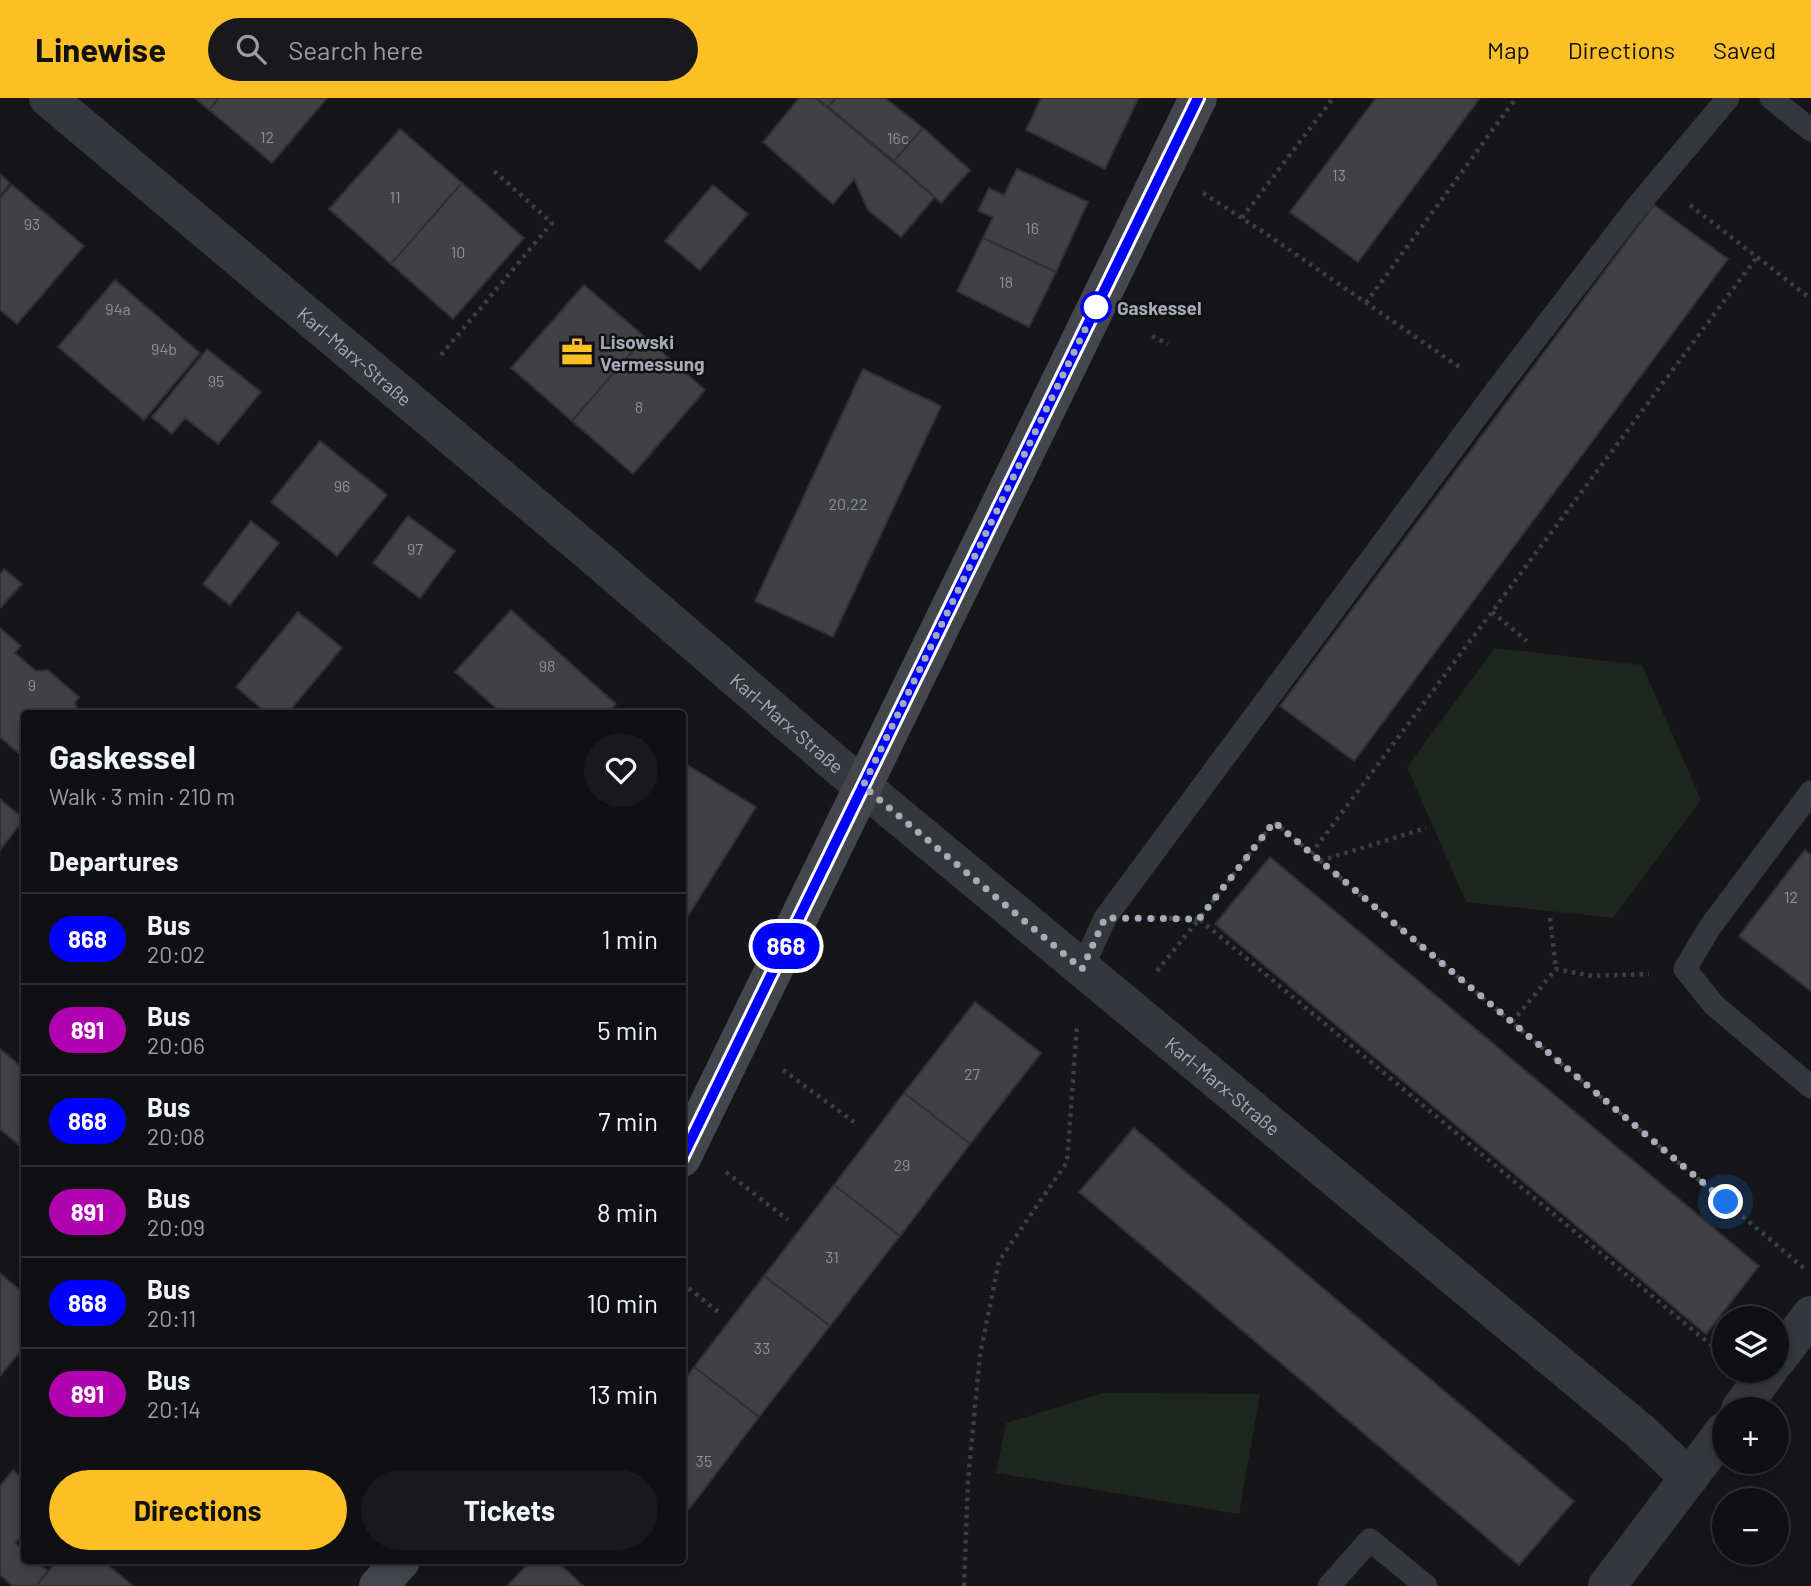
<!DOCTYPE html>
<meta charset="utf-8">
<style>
:root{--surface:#101012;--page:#19191b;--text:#f1f3f6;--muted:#9c9d9f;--line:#303032;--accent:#ffc026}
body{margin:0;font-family:Barlow,sans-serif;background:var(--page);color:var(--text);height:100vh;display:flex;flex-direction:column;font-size:26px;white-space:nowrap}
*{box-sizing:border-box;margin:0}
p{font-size:23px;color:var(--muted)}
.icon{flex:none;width:38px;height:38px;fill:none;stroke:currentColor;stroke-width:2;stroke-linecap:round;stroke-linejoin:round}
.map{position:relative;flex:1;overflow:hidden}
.side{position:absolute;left:21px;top:612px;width:665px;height:854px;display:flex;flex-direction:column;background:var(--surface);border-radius:7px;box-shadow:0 4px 10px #0003,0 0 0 2px var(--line)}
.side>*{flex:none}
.badge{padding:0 14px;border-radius:23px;font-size:24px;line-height:46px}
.controls{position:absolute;left:1712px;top:1208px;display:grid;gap:14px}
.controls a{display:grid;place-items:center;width:77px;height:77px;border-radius:50%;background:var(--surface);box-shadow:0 4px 10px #0003,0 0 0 2px var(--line);font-size:35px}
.you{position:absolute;width:35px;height:35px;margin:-18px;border:5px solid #fff;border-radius:50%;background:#1a73e8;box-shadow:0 0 0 10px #1a73e833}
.map>.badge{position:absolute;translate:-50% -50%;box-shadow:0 0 0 4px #fff}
h2{padding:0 28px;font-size:26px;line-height:63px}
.round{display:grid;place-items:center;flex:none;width:74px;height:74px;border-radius:37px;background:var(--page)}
.headline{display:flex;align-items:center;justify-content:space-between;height:119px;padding:0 28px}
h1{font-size:33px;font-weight:700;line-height:52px}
.cta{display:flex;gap:14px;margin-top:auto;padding:14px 28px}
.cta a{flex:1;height:80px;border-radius:42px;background:var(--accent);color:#111;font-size:28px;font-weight:700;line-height:80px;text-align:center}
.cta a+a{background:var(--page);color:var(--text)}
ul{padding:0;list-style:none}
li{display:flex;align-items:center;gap:21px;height:91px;padding:0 28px;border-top:2px solid var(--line)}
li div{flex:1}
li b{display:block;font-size:26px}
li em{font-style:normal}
li .badge{min-width:77px;font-weight:700;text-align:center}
header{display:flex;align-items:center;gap:42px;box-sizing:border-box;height:98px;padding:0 35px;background:var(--accent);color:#111}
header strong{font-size:33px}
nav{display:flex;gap:38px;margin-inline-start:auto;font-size:24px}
.search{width:490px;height:63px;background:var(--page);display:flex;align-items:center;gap:18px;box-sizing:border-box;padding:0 24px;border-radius:38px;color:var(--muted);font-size:26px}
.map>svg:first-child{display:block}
.green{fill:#1d261f}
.building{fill:#404045;stroke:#302f34;stroke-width:2}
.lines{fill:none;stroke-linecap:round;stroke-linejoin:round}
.path{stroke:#3c3e44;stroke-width:4.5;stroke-dasharray:3.5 5;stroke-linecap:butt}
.service{stroke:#36373d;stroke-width:23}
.minor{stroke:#36373d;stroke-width:38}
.secondary{stroke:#44464d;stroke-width:38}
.line-casing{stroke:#fff;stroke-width:16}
.line{stroke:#00f;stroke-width:10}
.walk{stroke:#a6abb9;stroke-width:7;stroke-dasharray:0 12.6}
.stop-dot{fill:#fff;stroke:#00f;stroke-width:3.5}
.labels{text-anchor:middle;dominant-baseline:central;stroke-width:5;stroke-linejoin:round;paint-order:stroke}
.number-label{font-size:16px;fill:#8c909c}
.stop-label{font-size:19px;font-weight:bold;fill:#a6abb9;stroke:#111113;text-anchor:start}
.poi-label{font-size:19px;font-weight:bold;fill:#a6abb9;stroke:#111113;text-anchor:start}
.street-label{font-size:19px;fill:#a6abb9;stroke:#111113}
</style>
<header>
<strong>Linewise</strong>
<div class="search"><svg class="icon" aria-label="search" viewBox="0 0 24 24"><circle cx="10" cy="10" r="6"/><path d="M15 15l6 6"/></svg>Search here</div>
<nav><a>Map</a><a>Directions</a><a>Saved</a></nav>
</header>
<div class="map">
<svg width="1811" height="1488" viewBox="0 0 1811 1488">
<rect width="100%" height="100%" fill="#161618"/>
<g class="green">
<path d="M1495 550 1642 567 1701 702 1613 820 1466 804 1407 669Z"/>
<path d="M1103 1295 1260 1296 1239 1416 996 1375 1006 1325Z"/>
</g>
<g class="building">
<path d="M195 0H219L209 12Z"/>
<path d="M219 0H327L272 65 209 12Z"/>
<path d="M799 0H816L935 99 901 139 868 112 854 81 833 106 763 44Z"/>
<path d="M816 0H836L828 9Z"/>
<path d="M836 0H885L923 30 894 63 828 9Z"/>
<path d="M1041 0H1135L1138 1 1105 71 1026 32Z"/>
<path d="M1376 0H1480L1358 164 1290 114Z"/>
<path d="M923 30 970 72 941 105 894 63Z"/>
<path d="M400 31 462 85 391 166 329 111Z"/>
<path d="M1017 71 1088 104 1056 174 983 140 993 119 978 113 989 90 1004 97Z"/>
<path d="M0 76 10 85 0 97Z"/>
<path d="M462 85 524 140 453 221 391 166Z"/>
<path d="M12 87 84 148 17 226 0 212V100Z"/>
<path d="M713 87 748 116 700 172 665 143Z"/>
<path d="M1654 107 1728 161 1354 663 1280 608Z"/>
<path d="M983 140 1056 174 1029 229 957 193Z"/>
<path d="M115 182 200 255 144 322 58 249Z"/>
<path d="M584 187 645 239 572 323 511 270Z"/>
<path d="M645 239 705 292 633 376 572 323Z"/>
<path d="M207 251 261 294 218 346 185 320 172 336 152 319Z"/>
<path d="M863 271 941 308 833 539 755 503Z"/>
<path d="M320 343 387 397 337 458 271 404Z"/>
<path d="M408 418 455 453 420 500 373 465Z"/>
<path d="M251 423 279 445 230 507 203 486Z"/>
<path d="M4 471 22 486 0 510V476Z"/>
<path d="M511 512 616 606 607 616H503L455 574Z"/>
<path d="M298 514 342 550 287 616H268L236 589Z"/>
<path d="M0 530 21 548 15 555 36 573 48 572 79 599 75 604 77 611 74 616H24V660L0 639Z"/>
<path d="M686 666 756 709 683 826 682 672Z"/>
<path d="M0 701 24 721 0 752Z"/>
<path d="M1805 752 1811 757V893L1739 838Z"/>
<path d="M1270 759 1759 1168 1706 1236 1215 826Z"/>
<path d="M975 904 1041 955 970 1046 904 995Z"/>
<path d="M0 951 24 971V1045L21 1049 0 1031Z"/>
<path d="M904 995 970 1046 900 1138 834 1087Z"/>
<path d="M1134 1030 1574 1403 1519 1467 1079 1094Z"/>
<path d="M834 1087 900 1138 830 1228 764 1178Z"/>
<path d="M0 1175 24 1196V1249L0 1278Z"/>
<path d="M764 1178 830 1228 759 1319 694 1269Z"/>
<path d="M694 1269 759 1319 689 1411 682 1406V1285Z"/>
<path d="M13 1372 24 1382V1434L15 1445 24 1453V1463H36L48 1473 36 1488H13L0 1477V1388Z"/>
<path d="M57 1463H103L133 1488H36Z"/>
<path d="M531 1463H557L583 1488H507Z"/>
</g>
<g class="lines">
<g class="path">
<path d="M1203 95 1265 135 1462 271"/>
<path d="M1690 107 1811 201"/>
<path d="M1242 120 1333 0"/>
<path d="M1366 205 1516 0"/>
<path d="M1152 238 1168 246"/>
<path d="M441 257 552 125 493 72"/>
<path d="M1492 514 1527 543"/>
<path d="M1311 756 1757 159"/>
<path d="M1320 763 1426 730"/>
<path d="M1152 820 1199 821 1274 724 1805 1171"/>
<path d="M1550 820 1556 871"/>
<path d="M1157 873 1199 821 1723 1257"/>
<path d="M1512 924 1556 871 1592 878 1649 876"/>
<path d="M783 972 854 1024"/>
<path d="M726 1074 788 1122"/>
<path d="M682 1185 721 1216"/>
<path d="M964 1488 968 1383 980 1257 999 1163 1067 1064 1077 928"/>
</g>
<g class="service">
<path d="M1771 0 1811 32"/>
<path d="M1811 694 1710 829 1685 871 1714 907 1811 989"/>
<path d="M1082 871 1105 820 1495 294 1635 111 1728 0"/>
<path d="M1329 1488 1370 1442 1426 1488"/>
</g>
<g class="minor">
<path id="s1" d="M48 0 589 454 831 662 1641 1334 1689 1380"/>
<path d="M1776 1263 1811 1217"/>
<path d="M1740 1311 1769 1272"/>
<path d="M1607 1488 1724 1333"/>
</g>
<g class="secondary">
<path d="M682 1060 1198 0"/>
<path d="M378 1488 401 1463"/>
</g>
</g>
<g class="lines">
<defs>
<path id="line" d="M682 1060 1198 0"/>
</defs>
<use href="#line" class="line-casing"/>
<use href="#line" class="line"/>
<path class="walk" d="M1096 209 863 688 1082 871 1105 820 1199 821 1274 724 1726 1104"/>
</g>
<defs>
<symbol id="office-bare" viewBox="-9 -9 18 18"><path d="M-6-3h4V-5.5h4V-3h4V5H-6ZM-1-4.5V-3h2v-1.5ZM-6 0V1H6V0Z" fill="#ffc026" stroke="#111113" stroke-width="2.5" paint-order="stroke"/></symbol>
</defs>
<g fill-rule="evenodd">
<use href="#office-bare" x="555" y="232" width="44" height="44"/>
</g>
<circle class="stop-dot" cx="1096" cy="209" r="14"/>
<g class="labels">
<g class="number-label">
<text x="267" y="38">12</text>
<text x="898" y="39">16c</text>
<text x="1339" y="76">13</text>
<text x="395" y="98">11</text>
<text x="32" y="125">93</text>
<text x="1032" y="129">16</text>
<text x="458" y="153">10</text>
<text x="1006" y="183">18</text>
<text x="118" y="210">94a</text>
<text x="164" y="250">94b</text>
<text x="216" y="282">95</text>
<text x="639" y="308">8</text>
<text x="342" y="387">96</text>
<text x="848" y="405">20,22</text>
<text x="415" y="450">97</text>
<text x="547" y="567">98</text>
<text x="32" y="586">9</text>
<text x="1791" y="798">12</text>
<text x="972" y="975">27</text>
<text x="902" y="1066">29</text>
<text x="832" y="1158">31</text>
<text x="762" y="1249">33</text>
<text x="704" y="1362">35</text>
</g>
<g class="stop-label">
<text x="1117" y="209">Gaskessel</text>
</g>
<g class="poi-label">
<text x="600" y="243">Lisowski<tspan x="600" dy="22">Vermessung</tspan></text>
</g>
<g class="street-label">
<text stroke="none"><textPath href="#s1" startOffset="401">Karl-Marx-Straße</textPath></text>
<text stroke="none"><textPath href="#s1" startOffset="968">Karl-Marx-Straße</textPath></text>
<text stroke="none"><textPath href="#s1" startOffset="1535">Karl-Marx-Straße</textPath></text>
</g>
</g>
</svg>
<div class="controls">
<a><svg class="icon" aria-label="layers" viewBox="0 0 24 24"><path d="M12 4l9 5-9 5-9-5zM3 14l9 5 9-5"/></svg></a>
<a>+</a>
<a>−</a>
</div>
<div class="you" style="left:1726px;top:1104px"></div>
<b class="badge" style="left:786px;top:848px;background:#00f;color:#fff">868</b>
<section class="side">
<div class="headline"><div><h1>Gaskessel</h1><p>Walk · 3 min · 210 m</p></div><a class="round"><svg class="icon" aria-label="heart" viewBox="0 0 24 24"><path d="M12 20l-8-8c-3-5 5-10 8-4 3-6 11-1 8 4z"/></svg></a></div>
<h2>Departures</h2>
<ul>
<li><span class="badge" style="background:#00f;color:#fff">868</span><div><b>Bus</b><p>20:02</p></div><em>1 min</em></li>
<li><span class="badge" style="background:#b000b0;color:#fff">891</span><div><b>Bus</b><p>20:06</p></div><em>5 min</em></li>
<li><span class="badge" style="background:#00f;color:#fff">868</span><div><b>Bus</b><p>20:08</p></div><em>7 min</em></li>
<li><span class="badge" style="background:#b000b0;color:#fff">891</span><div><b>Bus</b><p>20:09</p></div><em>8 min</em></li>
<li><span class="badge" style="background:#00f;color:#fff">868</span><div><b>Bus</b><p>20:11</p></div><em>10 min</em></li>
<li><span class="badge" style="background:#b000b0;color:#fff">891</span><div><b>Bus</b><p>20:14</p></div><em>13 min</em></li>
</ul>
<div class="cta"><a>Directions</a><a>Tickets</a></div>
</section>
</div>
